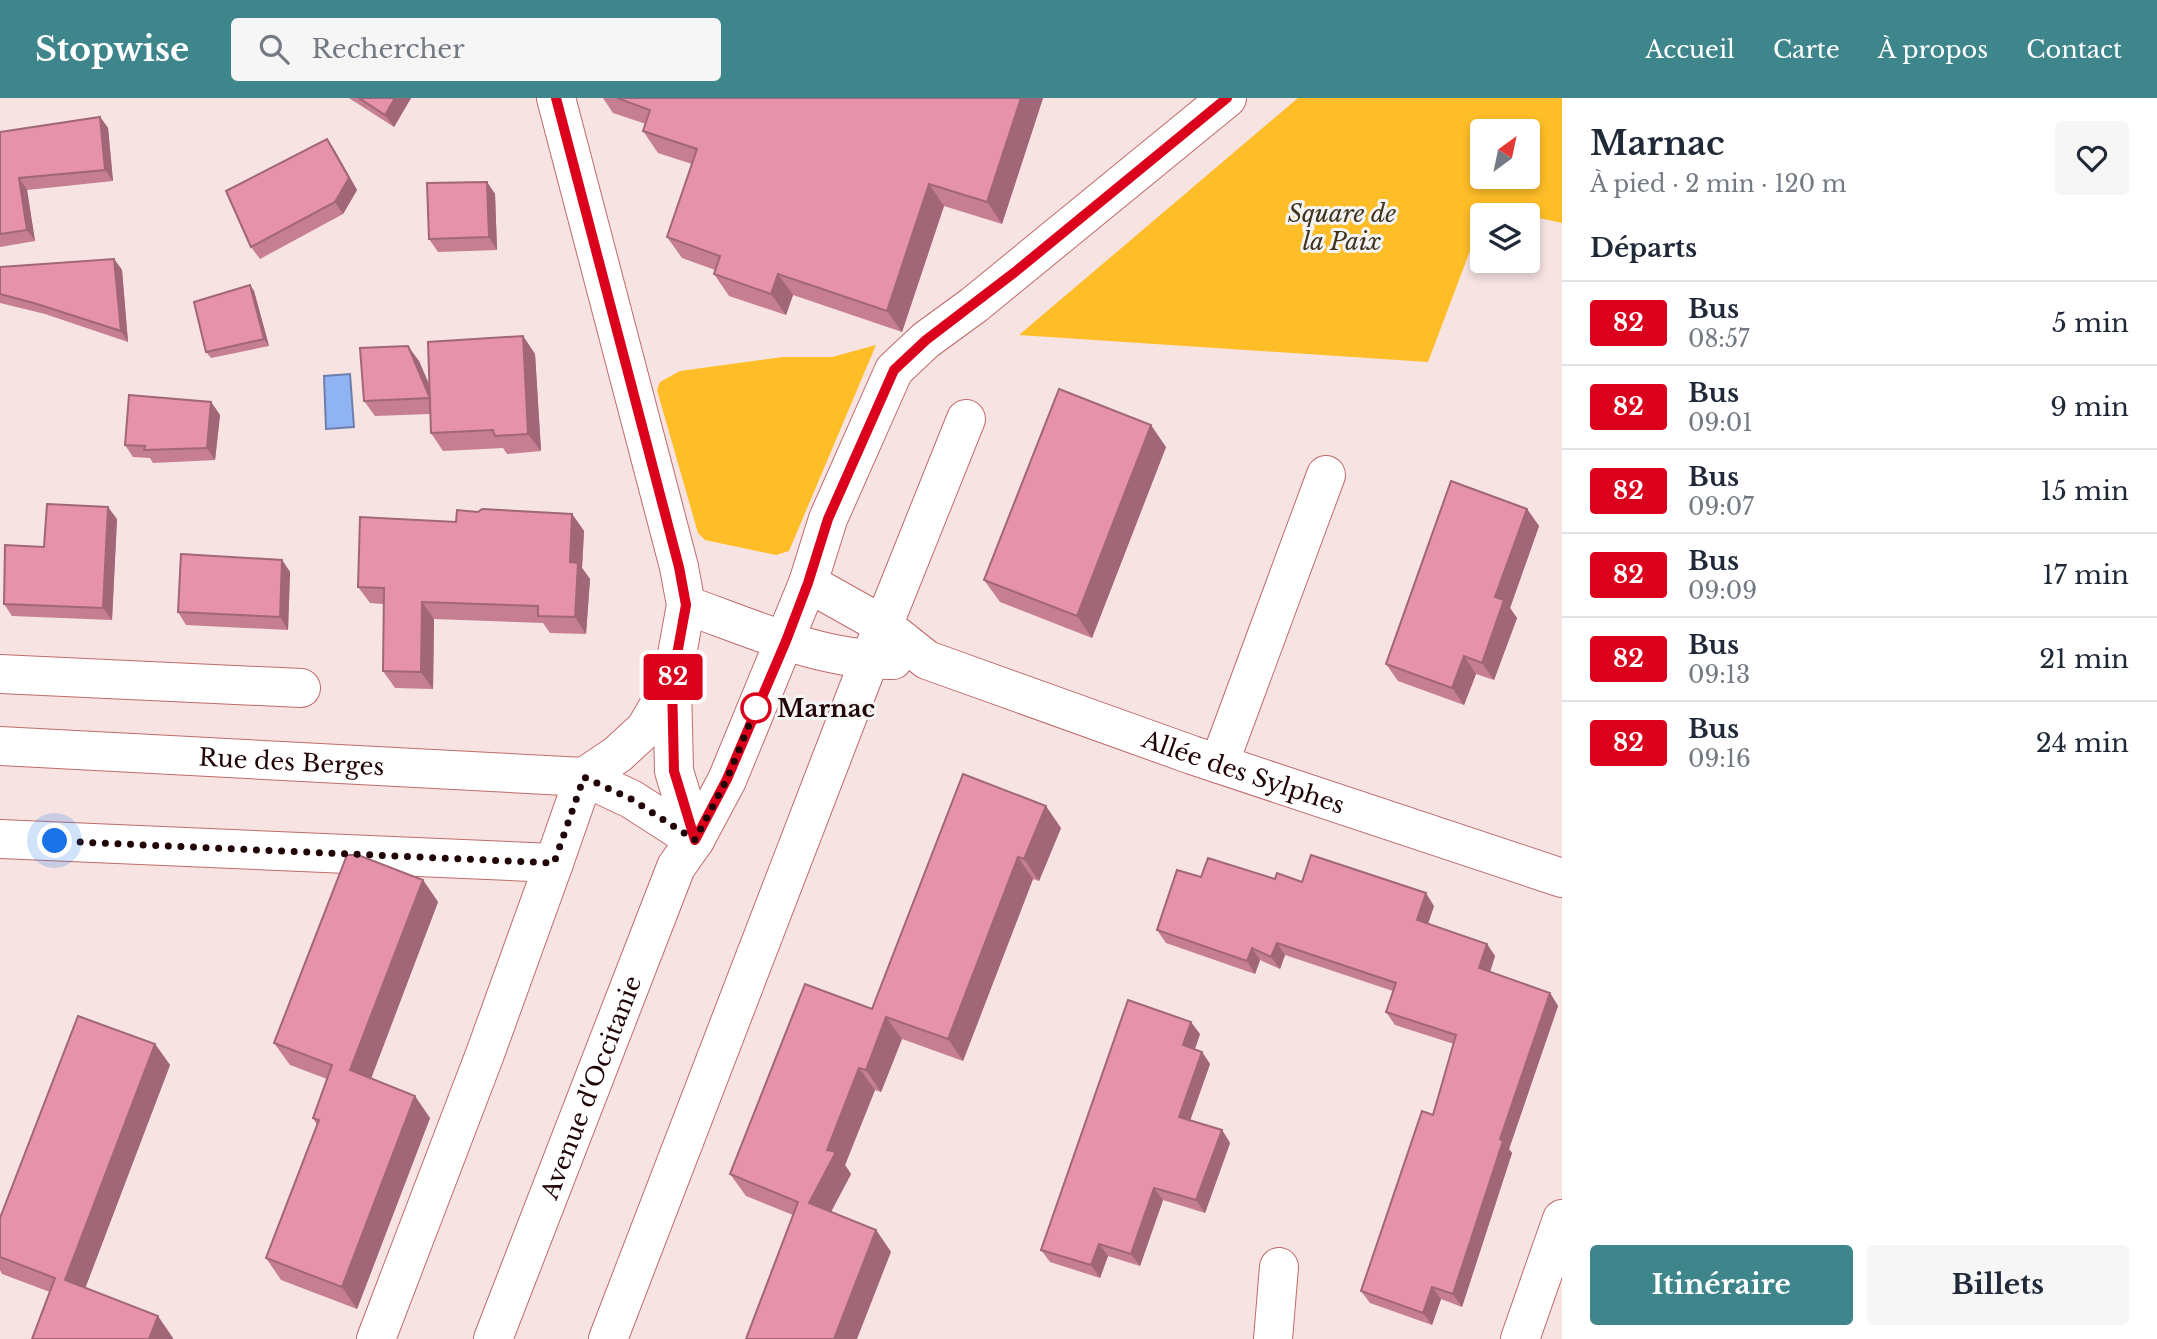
<!DOCTYPE html>
<html lang="fr">
<meta charset="utf-8">
<style>
:root{--surface:#fff;--page:#f6f6f7;--text:#1f2937;--muted:#747a83;--line:#e0e1e3;--accent:#3f868c}
body{margin:0;font-family:"Libre Baskerville",serif;background:var(--page);color:var(--text);height:100vh;display:flex;flex-direction:column;font-size:26px;white-space:nowrap}
*{box-sizing:border-box;margin:0}
p{font-size:23px;color:var(--muted)}
.icon{flex:none;width:38px;height:38px;fill:none;stroke:currentColor;stroke-width:2;stroke-linecap:round;stroke-linejoin:round}
.map{position:relative;flex:1;overflow:hidden}
.side{display:flex;flex-direction:column;background:var(--surface);width:595px}
.side>*{flex:none}
.badge{padding:0 14px;border-radius:5px;font-size:24px;line-height:46px}
.needle{width:46px;rotate:33deg}
.fabs{position:absolute;left:1470px;top:21px;display:grid;gap:14px}
.fabs a{display:grid;place-items:center;width:70px;height:70px;border-radius:7px;background:var(--surface);box-shadow:0 4px 10px #0003;font-size:35px}
.you{position:absolute;width:35px;height:35px;margin:-18px;border:5px solid #fff;border-radius:50%;background:#1a73e8;box-shadow:0 0 0 10px #1a73e833}
.map>.badge{position:absolute;translate:-50% -50%;box-shadow:0 0 0 4px #fff}
h2{padding:0 28px;font-size:26px;line-height:63px}
.round{display:grid;place-items:center;flex:none;width:74px;height:74px;border-radius:7px;background:var(--page)}
.headline{display:flex;align-items:center;justify-content:space-between;height:119px;padding:0 28px}
h1{font-size:33px;font-weight:800;line-height:52px}
.action{display:flex;gap:14px;margin-top:auto;padding:14px 28px}
.action a{flex:1;height:80px;border-radius:7px;background:var(--accent);color:#fff;font-size:28px;font-weight:800;line-height:80px;text-align:center}
.action a+a{background:var(--page);color:var(--text)}
ul{padding:0;list-style:none}
li{display:flex;align-items:center;gap:21px;height:84px;padding:0 28px;border-top:2px solid var(--line)}
li div{flex:1}
li b{display:block;font-size:26px}
li em{font-style:normal}
li .badge{min-width:77px;font-weight:700;text-align:center}
header{display:flex;align-items:center;gap:42px;box-sizing:border-box;height:98px;padding:0 35px;background:var(--accent);color:#fff}
header strong{font-size:33px}
nav{display:flex;gap:38px;margin-inline-start:auto;font-size:24px}
.search{width:490px;height:63px;background:var(--page);display:flex;align-items:center;gap:18px;box-sizing:border-box;padding:0 24px;border-radius:7px;color:var(--muted);font-size:26px}
main{display:flex;flex:1;min-height:0}
.map>svg:first-child{display:block}
.green{fill:#ffbd28;fill-rule:evenodd}
.water{fill:#8fb3f3;stroke:#6e7eac;stroke-width:2}
.lines{fill:none;stroke-linecap:round;stroke-linejoin:round}
.minor-casing{stroke:#be6c6a;stroke-width:40}
.minor{stroke:#fff;stroke-width:38}
.wall{fill:#c67e92}
.shaded-wall{fill:#a16677}
.building{fill:#e692aa;stroke:#a16677;stroke-width:2}
.line-casing{stroke:#fff;stroke-width:16}
.line{stroke:#db001b;stroke-width:10}
.walk{stroke:#210405;stroke-width:7;stroke-dasharray:0 12.6}
.stop-dot{fill:#fff;stroke:#db001b;stroke-width:3.5}
.labels{text-anchor:middle;dominant-baseline:central;stroke-width:6;stroke-linejoin:round;paint-order:stroke}
.park-label{font-size:24px;font-style:italic;fill:#41341e;stroke:#f5f5f5}
.stop-label{font-size:24px;font-weight:bold;fill:#210405;stroke:#f5f5f5;text-anchor:start}
.street-label{font-size:24px;fill:#210405;stroke:#f5f5f5}
</style>
<header>
<strong>Stopwise</strong>
<div class="search"><svg class="icon" aria-label="search" viewBox="0 0 24 24"><circle cx="10" cy="10" r="6"/><path d="M15 15l6 6"/></svg>Rechercher</div>
<nav><a>Accueil</a><a>Carte</a><a>À propos</a><a>Contact</a></nav>
</header>
<main>
<div class="map">
<svg width="1562" height="1241" viewBox="0 0 1562 1241">
<rect width="100%" height="100%" fill="#f6e3e2"/>
<g class="green">
<path d="M1298 0H1562V125L1487 108 1428 264 1019 237ZM1528 33V79H1482V33Z"/>
<path d="M876 247 789 453 776 457 705 442 698 435 657 292 660 284 680 273 783 259H832Z"/>
</g>
<path class="water" d="M350 276 354 329 326 331 324 278Z"/>
<g class="lines">
<defs>
<g id="minor">
<path d="M556 0 679 469 686 507 672 584 674 673 695 742"/>
<path id="s1" d="M808 485 883 527 927 562 1192 657 1562 780"/>
<path d="M686 507C751 530 822 563 893 562"/>
<path d="M0 576 301 590"/>
<path id="s2" d="M0 648 584 679 631 701 695 742"/>
<path d="M1219 666 1326 377"/>
<path d="M584 679 618 656 645 631 672 585"/>
<path d="M0 741 554 765 485 956 376 1241"/>
<path d="M554 765 584 679"/>
<path id="s3" d="M493 1241 676 769 695 742 727 682 808 485 828 421 894 272 926 242 974 207 1227 0"/>
<path d="M608 1241 869 563 966 321"/>
<path d="M1273 1241 1279 1169"/>
<path d="M1520 1241 1562 1121"/>
</g>
</defs>
<use href="#minor" class="minor-casing"/>
<use href="#minor" class="minor"/>
</g>
<g class="wall">
<path d="M349 0H411L394 29Z"/>
<path d="M603 0H1043L1002 126 944 108 902 234 793 197 786 217 729 198 714 176 715 172 682 160 667 139 692 66 658 55 643 33 646 26 613 15Z"/>
<path d="M100 19 108 30 113 83 27 92 35 143 0 149V31V34Z"/>
<path d="M335 53 357 92 343 116 260 161 251 149Z"/>
<path d="M487 84 495 96 497 152 438 154 429 141Z"/>
<path d="M114 161 122 172 128 244 45 216 0 205V169Z"/>
<path d="M250 187 254 193 269 248 211 260 206 254Z"/>
<path d="M523 238 535 256 541 353 507 356 503 350 443 353 431 335 430 316 375 318 364 303 419 263 430 288Z"/>
<path d="M211 304 220 317 215 362 153 365 150 360 133 359 125 347Z"/>
<path d="M1166 349 1092 540 1000 504 984 482Z"/>
<path d="M1527 411 1539 428 1510 510 1517 520 1494 582 1476 576 1464 607 1398 583 1386 566Z"/>
<path d="M478 414 572 416 584 433 582 470 590 481 586 536 550 535 543 525 434 521 433 591 395 590 383 573V506L370 505 358 489 456 424Z"/>
<path d="M117 421 112 522 12 518 4 506Z"/>
<path d="M282 462 290 474 288 532 186 527 178 514Z"/>
<path d="M963 676 1061 730 1039 783 1033 781 963 963 902 941 881 994 875 992 845 1067 851 1076 831 1114 876 1132 891 1154 793 1117 746 1098 730 1076 872 911Z"/>
<path d="M1201 779 1275 781 1302 784 1434 808 1428 826 1487 846 1495 858 1490 874 1550 895 1558 908 1509 1051 1512 1055 1462 1209 1441 1201 1432 1227 1370 1205 1361 1193 1433 1017 1454 946 1395 927 1386 914 1393 893 1285 857 1280 871 1260 862 1255 876 1166 845 1157 832Z"/>
<path d="M423 782 438 804 371 980 430 1020 357 1211 281 1182 266 1160 317 1027 313 1020 327 981 290 967 274 945Z"/>
<path d="M1200 936 1195 951 1202 954 1210 966 1190 1023 1222 1032 1230 1045 1205 1115 1163 1102 1140 1168 1108 1158 1100 1180 1050 1164 1041 1152Z"/>
<path d="M155 946 170 967 85 1190 173 1240 50 1194 2 1176 0 1172V1120Z"/>
</g>
<g class="shaded-wall">
<path d="M395 0H411L394 29 385 17Z"/>
<path d="M1021 0H1043L1002 126 987 104Z"/>
<path d="M100 19 108 30 113 83 105 72Z"/>
<path d="M327 41 335 53 357 92 343 116 335 104Z"/>
<path d="M19 80 27 92 35 143 27 132Z"/>
<path d="M487 84 495 96 497 152 489 139Z"/>
<path d="M929 86 944 108 902 234 887 213Z"/>
<path d="M114 161 122 172 128 244 121 233Z"/>
<path d="M778 176 793 197 786 217 771 196Z"/>
<path d="M250 187 254 193 269 248 264 241Z"/>
<path d="M523 238 535 256 541 353 528 336Z"/>
<path d="M408 248 419 263 441 315 430 300Z"/>
<path d="M211 304 220 317 215 362 207 350Z"/>
<path d="M1151 327 1166 349 1092 540 1077 518Z"/>
<path d="M108 409 117 421 112 522 103 510Z"/>
<path d="M1527 411 1539 428 1510 510 1517 520 1494 582 1482 565 1495 499Z"/>
<path d="M572 416 584 433 582 470 590 481 586 536 575 519 570 464Z"/>
<path d="M282 462 290 474 288 532 280 519Z"/>
<path d="M422 504 434 521 433 591 421 574Z"/>
<path d="M1464 558 1476 576 1464 607 1452 590Z"/>
<path d="M1046 708 1061 730 1039 783 1024 761Z"/>
<path d="M1018 759 1033 781 963 963 948 941Z"/>
<path d="M423 782 438 804 366 994 350 972Z"/>
<path d="M1426 795 1434 808 1425 834 1417 822Z"/>
<path d="M1277 845 1285 857 1280 871 1271 859Z"/>
<path d="M1487 846 1495 858 1487 883 1479 870Z"/>
<path d="M1252 850 1260 862 1255 876 1247 863Z"/>
<path d="M1550 895 1558 908 1509 1051 1512 1055 1462 1209 1453 1196 1500 1041Z"/>
<path d="M886 919 902 941 881 994 866 972Z"/>
<path d="M1191 924 1200 936 1192 959 1183 947Z"/>
<path d="M155 946 170 967 80 1204 65 1182Z"/>
<path d="M1202 954 1210 966 1187 1031 1179 1019Z"/>
<path d="M859 970 875 992 845 1067 851 1076 824 1127 809 1105 827 1052Z"/>
<path d="M415 998 430 1020 357 1211 342 1189Z"/>
<path d="M1222 1032 1230 1045 1205 1115 1196 1102Z"/>
<path d="M1154 1090 1163 1102 1140 1168 1131 1156Z"/>
<path d="M876 1132 891 1154 857 1241H834Z"/>
<path d="M1099 1146 1108 1158 1100 1180 1091 1167Z"/>
<path d="M1432 1189 1441 1201 1432 1227 1423 1215Z"/>
<path d="M158 1218 173 1240V1241H149Z"/>
</g>
<g class="building">
<path d="M359 0H395L385 17Z"/>
<path d="M617 0H1021L987 104 929 86 887 213 778 176 771 196 714 176 720 158 667 139 697 51 643 33 650 12Z"/>
<path d="M100 19 105 72 19 80 27 132 0 136V34Z"/>
<path d="M327 41 349 80 335 104 251 149 226 93Z"/>
<path d="M487 84 489 139 429 141 427 85Z"/>
<path d="M114 161 121 233 37 206 0 196V169Z"/>
<path d="M250 187 264 241 206 254 194 204Z"/>
<path d="M523 238 528 336 495 338 493 332 431 335 428 244Z"/>
<path d="M408 248 430 300 364 303 360 250Z"/>
<path d="M1059 291 1151 327 1077 518 984 482Z"/>
<path d="M129 297 211 304 207 350 144 352 145 348 125 347Z"/>
<path d="M1451 383 1527 411 1495 499 1504 502 1482 565 1464 558 1452 590 1386 566Z"/>
<path d="M47 406 108 409 103 510 4 506 5 447 44 449Z"/>
<path d="M482 411 572 416 570 464 578 465 575 519 538 518V508L422 504 421 574 383 573 384 490 358 489 360 419 456 424 457 412 478 414Z"/>
<path d="M181 456 282 462 280 519 178 514Z"/>
<path d="M963 676 1046 708 1024 761 1018 759 948 941 886 919 866 972 859 970 827 1052 836 1054 809 1105 876 1132 834 1241H746L798 1104 730 1076 805 886 872 911Z"/>
<path d="M347 757H358L423 782 350 972 415 998 342 1189 266 1160 319 1022 313 1020 332 967 274 945Z"/>
<path d="M1311 757 1426 795 1417 822 1487 846 1479 870 1550 895 1500 1041 1503 1043 1453 1196 1432 1189 1423 1215 1361 1193 1422 1013 1433 1017 1456 937 1386 914 1396 885 1277 845 1271 859 1252 850 1247 863 1157 832 1177 772 1201 779 1208 760 1275 781 1277 775 1302 784Z"/>
<path d="M1128 902 1191 924 1183 947 1202 954 1179 1019 1222 1032 1196 1102 1154 1090 1131 1156 1099 1146 1091 1167 1041 1152Z"/>
<path d="M78 918 155 946 65 1182 158 1218 149 1241H32L55 1180 0 1159V1120Z"/>
</g>
<g class="lines">
<defs>
<path id="line" d="M556 0 679 469 686 507 672 584 674 673 695 742 727 681 786 543 808 485 828 421 894 272 926 242 1015 174 1227 0"/>
</defs>
<use href="#line" class="line-casing"/>
<use href="#line" class="line"/>
<path class="walk" d="M55 743 554 765 584 679 631 701 695 742 727 681 756 610"/>
</g>
<circle class="stop-dot" cx="756" cy="610" r="14"/>
<g class="labels">
<g class="park-label">
<text x="1342" y="115">Square de<tspan x="1342" dy="28">la Paix</tspan></text>
</g>
<g class="stop-label">
<text x="777" y="610">Marnac</text>
</g>
<g class="street-label">
<text stroke="none"><textPath href="#s2" startOffset="292">Rue des Berges</textPath></text>
<text stroke="none"><textPath href="#s1" startOffset="478">Allée des Sylphes</textPath></text>
<text stroke="none"><textPath href="#s3" startOffset="270">Avenue d'Occitanie</textPath></text>
</g>
</g>
</svg>
<div class="fabs">
<a><svg class="needle" viewBox="-14 -14 28 28"><path d="M0-13l5 13h-10z" fill="#e53935"/><path d="M0 13l5-13h-10z" fill="#747a83"/></svg></a>
<a><svg class="icon" aria-label="layers" viewBox="0 0 24 24"><path d="M12 4l9 5-9 5-9-5zM3 14l9 5 9-5"/></svg></a>
</div>
<div class="you" style="left:55px;top:743px"></div>
<b class="badge" style="left:673px;top:579px;background:#db001b;color:#fff">82</b>
</div>
<section class="side">
<div class="headline"><div><h1>Marnac</h1><p>À pied · 2 min · 120 m</p></div><a class="round"><svg class="icon" aria-label="heart" viewBox="0 0 24 24"><path d="M12 20l-8-8c-3-5 5-10 8-4 3-6 11-1 8 4z"/></svg></a></div>
<h2>Départs</h2>
<ul>
<li><span class="badge" style="background:#db001b;color:#fff">82</span><div><b>Bus</b><p>08:57</p></div><em>5 min</em></li>
<li><span class="badge" style="background:#db001b;color:#fff">82</span><div><b>Bus</b><p>09:01</p></div><em>9 min</em></li>
<li><span class="badge" style="background:#db001b;color:#fff">82</span><div><b>Bus</b><p>09:07</p></div><em>15 min</em></li>
<li><span class="badge" style="background:#db001b;color:#fff">82</span><div><b>Bus</b><p>09:09</p></div><em>17 min</em></li>
<li><span class="badge" style="background:#db001b;color:#fff">82</span><div><b>Bus</b><p>09:13</p></div><em>21 min</em></li>
<li><span class="badge" style="background:#db001b;color:#fff">82</span><div><b>Bus</b><p>09:16</p></div><em>24 min</em></li>
</ul>
<div class="action"><a>Itinéraire</a><a>Billets</a></div>
</section>
</main>
